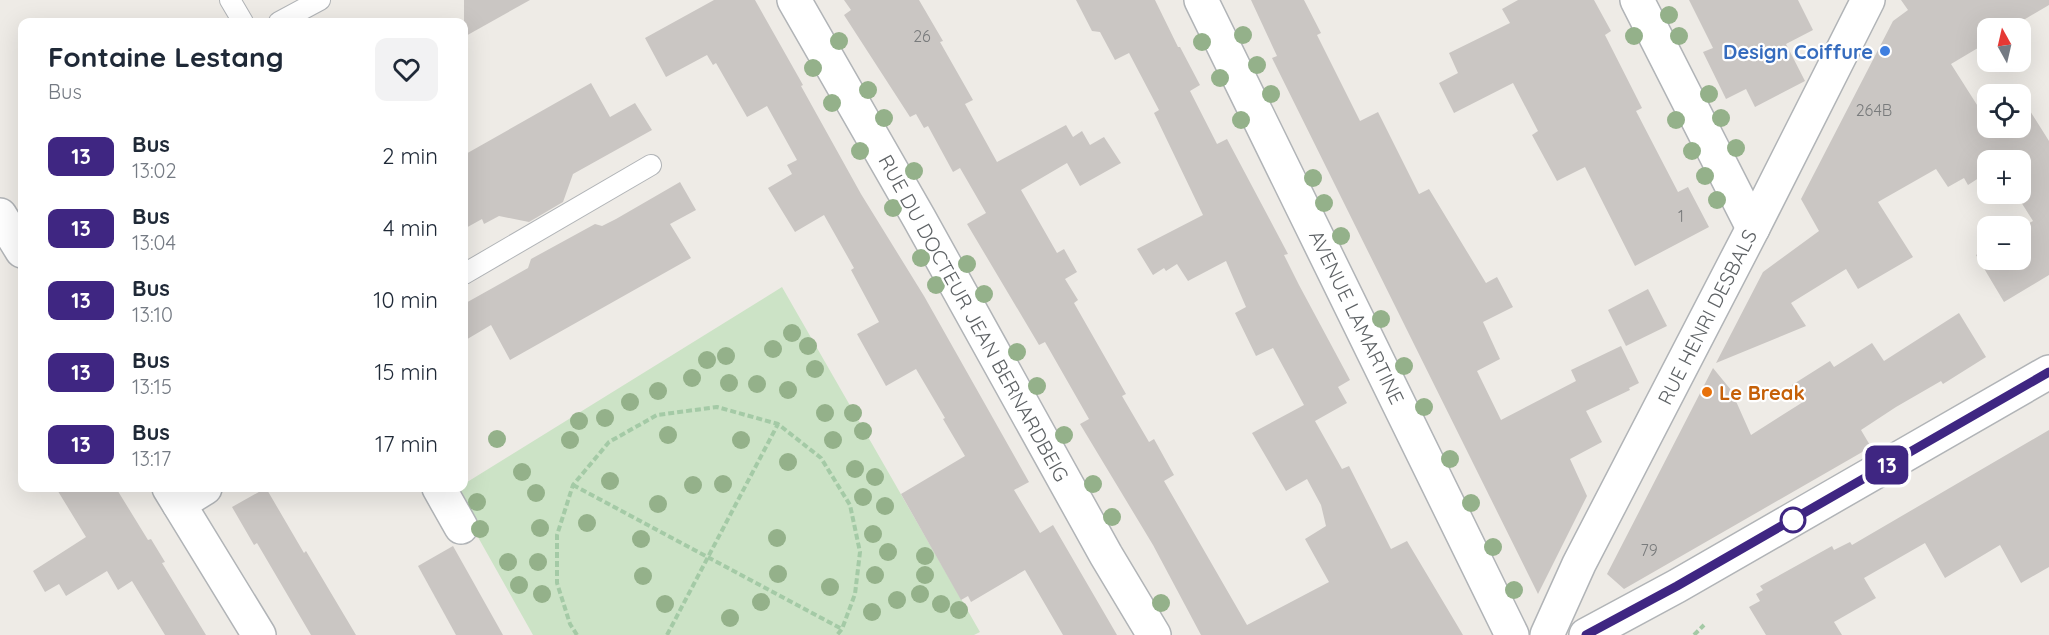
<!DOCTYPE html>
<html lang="fr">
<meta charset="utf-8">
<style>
:root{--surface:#fff;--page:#f2f2f3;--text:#1f2937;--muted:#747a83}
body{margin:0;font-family:Quicksand,sans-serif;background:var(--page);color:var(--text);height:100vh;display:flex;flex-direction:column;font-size:22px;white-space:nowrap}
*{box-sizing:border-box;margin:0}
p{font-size:20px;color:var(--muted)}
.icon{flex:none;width:33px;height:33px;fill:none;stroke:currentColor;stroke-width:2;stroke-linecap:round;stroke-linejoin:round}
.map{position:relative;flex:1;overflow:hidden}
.drawer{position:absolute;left:18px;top:18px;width:450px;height:474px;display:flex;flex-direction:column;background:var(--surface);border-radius:12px;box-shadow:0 6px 24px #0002}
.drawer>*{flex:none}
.badge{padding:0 12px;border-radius:9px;font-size:21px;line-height:39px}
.needle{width:39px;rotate:352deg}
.tools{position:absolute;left:1977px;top:18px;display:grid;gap:12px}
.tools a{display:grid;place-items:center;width:54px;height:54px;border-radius:12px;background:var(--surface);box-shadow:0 6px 24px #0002;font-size:30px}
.map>.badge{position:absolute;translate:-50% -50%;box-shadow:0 0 0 3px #fff}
.round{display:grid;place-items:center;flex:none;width:63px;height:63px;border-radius:12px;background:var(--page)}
.headline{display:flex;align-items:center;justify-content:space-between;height:102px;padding:0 30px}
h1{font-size:28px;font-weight:800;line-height:45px}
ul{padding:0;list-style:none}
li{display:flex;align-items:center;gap:18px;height:72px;padding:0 30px}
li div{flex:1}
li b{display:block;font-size:22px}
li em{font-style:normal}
li .badge{min-width:66px;font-weight:700;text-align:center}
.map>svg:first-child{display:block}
.green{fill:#cce3c6}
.building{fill:#cac6c3}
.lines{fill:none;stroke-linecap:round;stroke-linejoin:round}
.lane-casing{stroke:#b1b4b7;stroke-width:22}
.street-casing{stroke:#b1b4b7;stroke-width:36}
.path{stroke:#a4caa6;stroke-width:4;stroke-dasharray:6 3;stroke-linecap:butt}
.lane{stroke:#fff;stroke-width:20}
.street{stroke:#fff;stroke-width:33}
.tree{fill:#94b18a}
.line-casing{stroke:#fff;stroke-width:14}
.line{stroke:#3f2682;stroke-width:9}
.shop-dot{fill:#3f7fe0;stroke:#fff;stroke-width:2}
.food-dot{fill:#e8710a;stroke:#fff;stroke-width:2}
.stop-dot{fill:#fff;stroke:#3f2682;stroke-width:3}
.labels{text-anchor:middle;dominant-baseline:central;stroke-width:4.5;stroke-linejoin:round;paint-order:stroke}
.number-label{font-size:16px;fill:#797b7c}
.shop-label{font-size:20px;font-weight:bold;fill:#366cbe;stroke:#fff;text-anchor:end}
.street-label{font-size:20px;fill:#5e6265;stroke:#fff}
.food-label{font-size:20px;font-weight:bold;fill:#c56008;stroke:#fff;text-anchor:start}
</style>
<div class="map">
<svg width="2049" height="635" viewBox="0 0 2049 635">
<rect width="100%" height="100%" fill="#eeebe6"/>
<path class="green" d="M782 287 980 632 974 635H533L452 491 457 488H464V484Z"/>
<g class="building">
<path d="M464 0H530L464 37Z"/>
<path d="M714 0H755L803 85 801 86 861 194 924 296 1029 482 1014 490 1040 533 1053 525 1117 635H1063L1025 570 971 602 968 596 961 600 901 494 965 456 943 419 945 418 916 369 886 386 857 334 879 322 851 270 854 268 824 215 795 232 768 188 792 174 787 165 797 160 767 106 747 117 716 63 713 65 707 55 666 77 645 38Z"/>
<path d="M844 0H919L943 41 940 42 973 100 965 104 997 162 1066 125 1073 137 1082 131 1090 145 1104 137 1121 163 1080 186 1067 163 1021 190 1057 253 1064 249 1077 272 1065 279 1078 300 1074 303 1126 394 1122 396 1149 442 1154 439 1174 475 1164 481 1247 625 1329 582 1305 539 1326 526 1321 505 1307 479 1286 491 1252 433 1304 405 1273 348 1256 356 1235 313 1246 307 1226 261 1188 281 1177 264 1166 271 1164 268 1153 275 1137 249 1203 215 1154 113 1159 110 1129 53 1115 60 1100 32 1092 31 1076 0H1155L1178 47H1180L1200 85 1190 91 1217 144 1227 139 1288 254 1284 255 1299 285 1350 380 1338 387 1347 403 1315 421 1342 469 1349 466 1391 549 1407 541 1463 635H1201L1153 545 1080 424 1089 419 1045 342 1039 345 967 224 986 213 960 168 953 172 928 126 924 128 916 114 910 117 844 15 851 10Z"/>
<path d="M1251 0H1304L1321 33 1317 35 1360 121 1378 112 1419 194 1429 189 1486 283 1497 277 1513 307 1483 322 1500 359 1477 371 1501 420 1576 381 1571 370 1621 346 1639 383 1629 388 1630 390 1586 411 1602 442 1570 459 1587 496 1538 594 1272 58 1277 56Z"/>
<path d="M1518 0H1594L1611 31 1605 35 1642 108 1636 111 1678 192 1688 187 1709 227 1635 266 1585 167 1557 181 1532 135 1538 131 1513 83 1454 113 1439 83 1458 73 1449 53 1510 23 1502 9Z"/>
<path d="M1689 0H1798L1813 30 1786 44 1805 81 1755 107 1746 89 1726 99 1703 52 1713 48Z"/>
<path d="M1901 0H2049V5L2010 28H1988V42L1951 64 1979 108 1988 103V128H2020V95L2049 141V275L2004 302 1976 255 1988 248V260H2020V228L2033 221 2016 194H2020V160H1988V172L1968 185 1964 178 1948 187 1936 169 1878 202 1913 257 1858 289 1846 269 1791 303 1806 326 1716 363 1763 272 1819 231 1801 199 1893 21 1908 10Z"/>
<path d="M591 83 610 117 635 103 652 130 573 174 563 202 529 222 499 216 484 224 482 219 464 229V155Z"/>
<path d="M680 182 696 210 670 224 691 258 510 360 491 325 464 341V304L528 268 531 259 595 224 602 226 616 219Z"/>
<path d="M1648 289 1667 326 1626 346 1608 310Z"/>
<path d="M1959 313 1986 357 1943 384 1941 381 1896 407 1861 430 1871 447 1624 589 1607 574 1713 368 1731 390 1751 435 1803 402 1792 385 1830 361 1834 367 1872 343 1884 361Z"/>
<path d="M2049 430V567L2021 583 2000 545 1945 578 1925 543 1864 578 1876 598 1834 622 1842 635H1766L1749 607 1760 601 1756 594 1763 590 1760 586 1832 546 1834 550 1850 542 1852 545Z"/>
<path d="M56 488H116L148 540 151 539 165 562 162 563 206 635H165L132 581 118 590 107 571 66 596 59 584 45 592 33 571 86 537Z"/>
<path d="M266 488 304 553 306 551 356 635H311L257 543 254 545 232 507Z"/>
<path d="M453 546 503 635H456L418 566Z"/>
</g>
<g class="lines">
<defs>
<g id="lane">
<path d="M230 0 243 22"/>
<path d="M279 22 320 0"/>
<path d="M464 274 651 165"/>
</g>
<g id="street">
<path d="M794 0 919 218 1106 555 1154 635"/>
<path d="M1201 0 1512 635"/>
<path d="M1637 0 1753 228"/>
<path d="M0 215 22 251"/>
<path d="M169 488 259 635"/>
<path d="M439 488 461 527"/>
<path d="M179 504 205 488"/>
<path d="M1547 635 1579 564 1753 228 1868 0"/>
<path d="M1586 635 1677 586 2049 372"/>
</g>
</defs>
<use href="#lane" class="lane-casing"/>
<use href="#street" class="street-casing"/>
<g class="path">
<path d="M573 485 842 629"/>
<path d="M577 635 570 624 557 583V535L573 485 609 442 657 415 717 407 778 424 821 458 850 505 860 552 855 594 842 629 837 635"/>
<path d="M667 635 778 424"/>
<path d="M1694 635 1704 625"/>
</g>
<use href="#lane" class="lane"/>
<use href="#street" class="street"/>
</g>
<g class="tree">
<circle cx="1669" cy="15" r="9"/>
<circle cx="1243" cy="35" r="9"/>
<circle cx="1634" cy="36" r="9"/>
<circle cx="1679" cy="36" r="9"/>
<circle cx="839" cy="41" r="9"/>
<circle cx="1202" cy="42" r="9"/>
<circle cx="1257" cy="65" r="9"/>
<circle cx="813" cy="68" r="9"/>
<circle cx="1220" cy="78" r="9"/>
<circle cx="868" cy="90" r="9"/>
<circle cx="1271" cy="94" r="9"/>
<circle cx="1709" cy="94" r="9"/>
<circle cx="832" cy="103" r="9"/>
<circle cx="884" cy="118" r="9"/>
<circle cx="1721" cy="118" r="9"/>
<circle cx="1241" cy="120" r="9"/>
<circle cx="1676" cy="120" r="9"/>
<circle cx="1736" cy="148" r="9"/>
<circle cx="860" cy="151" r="9"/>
<circle cx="1692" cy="151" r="9"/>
<circle cx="914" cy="171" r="9"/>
<circle cx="1705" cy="176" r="9"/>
<circle cx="1313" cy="178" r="9"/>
<circle cx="1717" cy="200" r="9"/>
<circle cx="1324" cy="203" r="9"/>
<circle cx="893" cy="208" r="9"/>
<circle cx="1341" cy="236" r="9"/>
<circle cx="921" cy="258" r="9"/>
<circle cx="967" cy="264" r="9"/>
<circle cx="936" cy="285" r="9"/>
<circle cx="984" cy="294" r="9"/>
<circle cx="1381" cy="319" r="9"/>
<circle cx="792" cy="333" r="9"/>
<circle cx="808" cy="346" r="9"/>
<circle cx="773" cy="349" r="9"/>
<circle cx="1017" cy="352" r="9"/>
<circle cx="726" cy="356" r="9"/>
<circle cx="707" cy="360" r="9"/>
<circle cx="1404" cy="366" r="9"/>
<circle cx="815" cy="369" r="9"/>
<circle cx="692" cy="378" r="9"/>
<circle cx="729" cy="383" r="9"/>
<circle cx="757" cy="384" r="9"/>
<circle cx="1037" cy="386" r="9"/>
<circle cx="788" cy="390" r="9"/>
<circle cx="658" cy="391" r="9"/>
<circle cx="630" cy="402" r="9"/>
<circle cx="1424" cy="407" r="9"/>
<circle cx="825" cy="413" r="9"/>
<circle cx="853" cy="413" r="9"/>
<circle cx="605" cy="418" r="9"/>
<circle cx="579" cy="421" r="9"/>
<circle cx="863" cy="431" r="9"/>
<circle cx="668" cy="435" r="9"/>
<circle cx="1064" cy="435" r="9"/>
<circle cx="497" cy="439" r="9"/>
<circle cx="570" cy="440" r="9"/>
<circle cx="741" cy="440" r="9"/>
<circle cx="833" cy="440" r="9"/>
<circle cx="1450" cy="459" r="9"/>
<circle cx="788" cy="462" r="9"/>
<circle cx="855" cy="469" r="9"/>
<circle cx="522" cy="472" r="9"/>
<circle cx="875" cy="477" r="9"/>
<circle cx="610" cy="481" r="9"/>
<circle cx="723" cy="484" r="9"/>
<circle cx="1093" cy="484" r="9"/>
<circle cx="693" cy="485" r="9"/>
<circle cx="536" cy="493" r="9"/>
<circle cx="863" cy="497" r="9"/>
<circle cx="477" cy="502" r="9"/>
<circle cx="1471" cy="503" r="9"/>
<circle cx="658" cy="504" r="9"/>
<circle cx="885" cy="506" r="9"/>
<circle cx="1112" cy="517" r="9"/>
<circle cx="587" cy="523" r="9"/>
<circle cx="540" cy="528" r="9"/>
<circle cx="480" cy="529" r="9"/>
<circle cx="873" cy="534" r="9"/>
<circle cx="777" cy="538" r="9"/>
<circle cx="641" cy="539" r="9"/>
<circle cx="1493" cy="547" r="9"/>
<circle cx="888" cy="552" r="9"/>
<circle cx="925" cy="556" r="9"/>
<circle cx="508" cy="562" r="9"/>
<circle cx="538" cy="562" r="9"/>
<circle cx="778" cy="574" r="9"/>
<circle cx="875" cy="575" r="9"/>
<circle cx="925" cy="575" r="9"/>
<circle cx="643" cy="576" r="9"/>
<circle cx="519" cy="585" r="9"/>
<circle cx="830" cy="587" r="9"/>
<circle cx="1514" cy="590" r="9"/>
<circle cx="542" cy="594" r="9"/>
<circle cx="920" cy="594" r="9"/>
<circle cx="897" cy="600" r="9"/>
<circle cx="761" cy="602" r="9"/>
<circle cx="1161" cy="603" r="9"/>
<circle cx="665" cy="604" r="9"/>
<circle cx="941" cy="604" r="9"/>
<circle cx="959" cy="610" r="9"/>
<circle cx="872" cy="612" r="9"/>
<circle cx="730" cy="618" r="9"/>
</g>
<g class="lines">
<defs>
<path id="line" d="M1586 635 1677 586 2049 372"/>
</defs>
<use href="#line" class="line-casing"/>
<use href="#line" class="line"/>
</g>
<circle class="shop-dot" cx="1885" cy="51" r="6"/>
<circle class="food-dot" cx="1707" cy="392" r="6"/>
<circle class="stop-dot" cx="1793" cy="520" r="12"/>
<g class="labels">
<g class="number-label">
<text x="922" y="36">26</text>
<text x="1874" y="110">264B</text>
<text x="1681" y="216">1</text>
<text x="1649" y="550">79</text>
</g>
<g class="shop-label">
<text x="1873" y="51">Design Coiffure</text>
</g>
<g class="street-label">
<text transform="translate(1357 317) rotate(64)">AVENUE LAMARTINE</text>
<text transform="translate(1707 317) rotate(-63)">RUE HENRI DESBALS</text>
<text transform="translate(974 318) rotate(61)">RUE DU DOCTEUR JEAN BERNARDBEIG</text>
</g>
<g class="food-label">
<text x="1719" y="392">Le Break</text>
</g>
</g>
</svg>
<div class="tools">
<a><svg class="needle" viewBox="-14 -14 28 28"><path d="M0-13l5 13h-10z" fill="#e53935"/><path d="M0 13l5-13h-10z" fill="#747a83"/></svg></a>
<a><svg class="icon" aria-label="locate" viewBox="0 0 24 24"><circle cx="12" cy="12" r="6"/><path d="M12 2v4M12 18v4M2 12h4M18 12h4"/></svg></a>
<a>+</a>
<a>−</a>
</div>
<b class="badge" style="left:1887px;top:465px;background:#3f2682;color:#fff">13</b>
<section class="drawer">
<div class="headline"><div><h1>Fontaine Lestang</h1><p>Bus</p></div><a class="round"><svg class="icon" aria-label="heart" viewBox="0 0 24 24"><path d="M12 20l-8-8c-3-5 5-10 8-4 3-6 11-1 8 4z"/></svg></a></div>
<ul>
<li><span class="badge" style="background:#3f2682;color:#fff">13</span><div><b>Bus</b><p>13:02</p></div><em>2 min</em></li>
<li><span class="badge" style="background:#3f2682;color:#fff">13</span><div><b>Bus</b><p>13:04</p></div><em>4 min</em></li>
<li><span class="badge" style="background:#3f2682;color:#fff">13</span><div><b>Bus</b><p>13:10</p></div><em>10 min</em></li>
<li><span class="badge" style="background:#3f2682;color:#fff">13</span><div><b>Bus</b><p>13:15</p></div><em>15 min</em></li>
<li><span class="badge" style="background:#3f2682;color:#fff">13</span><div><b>Bus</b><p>13:17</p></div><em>17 min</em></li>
</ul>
</section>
</div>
